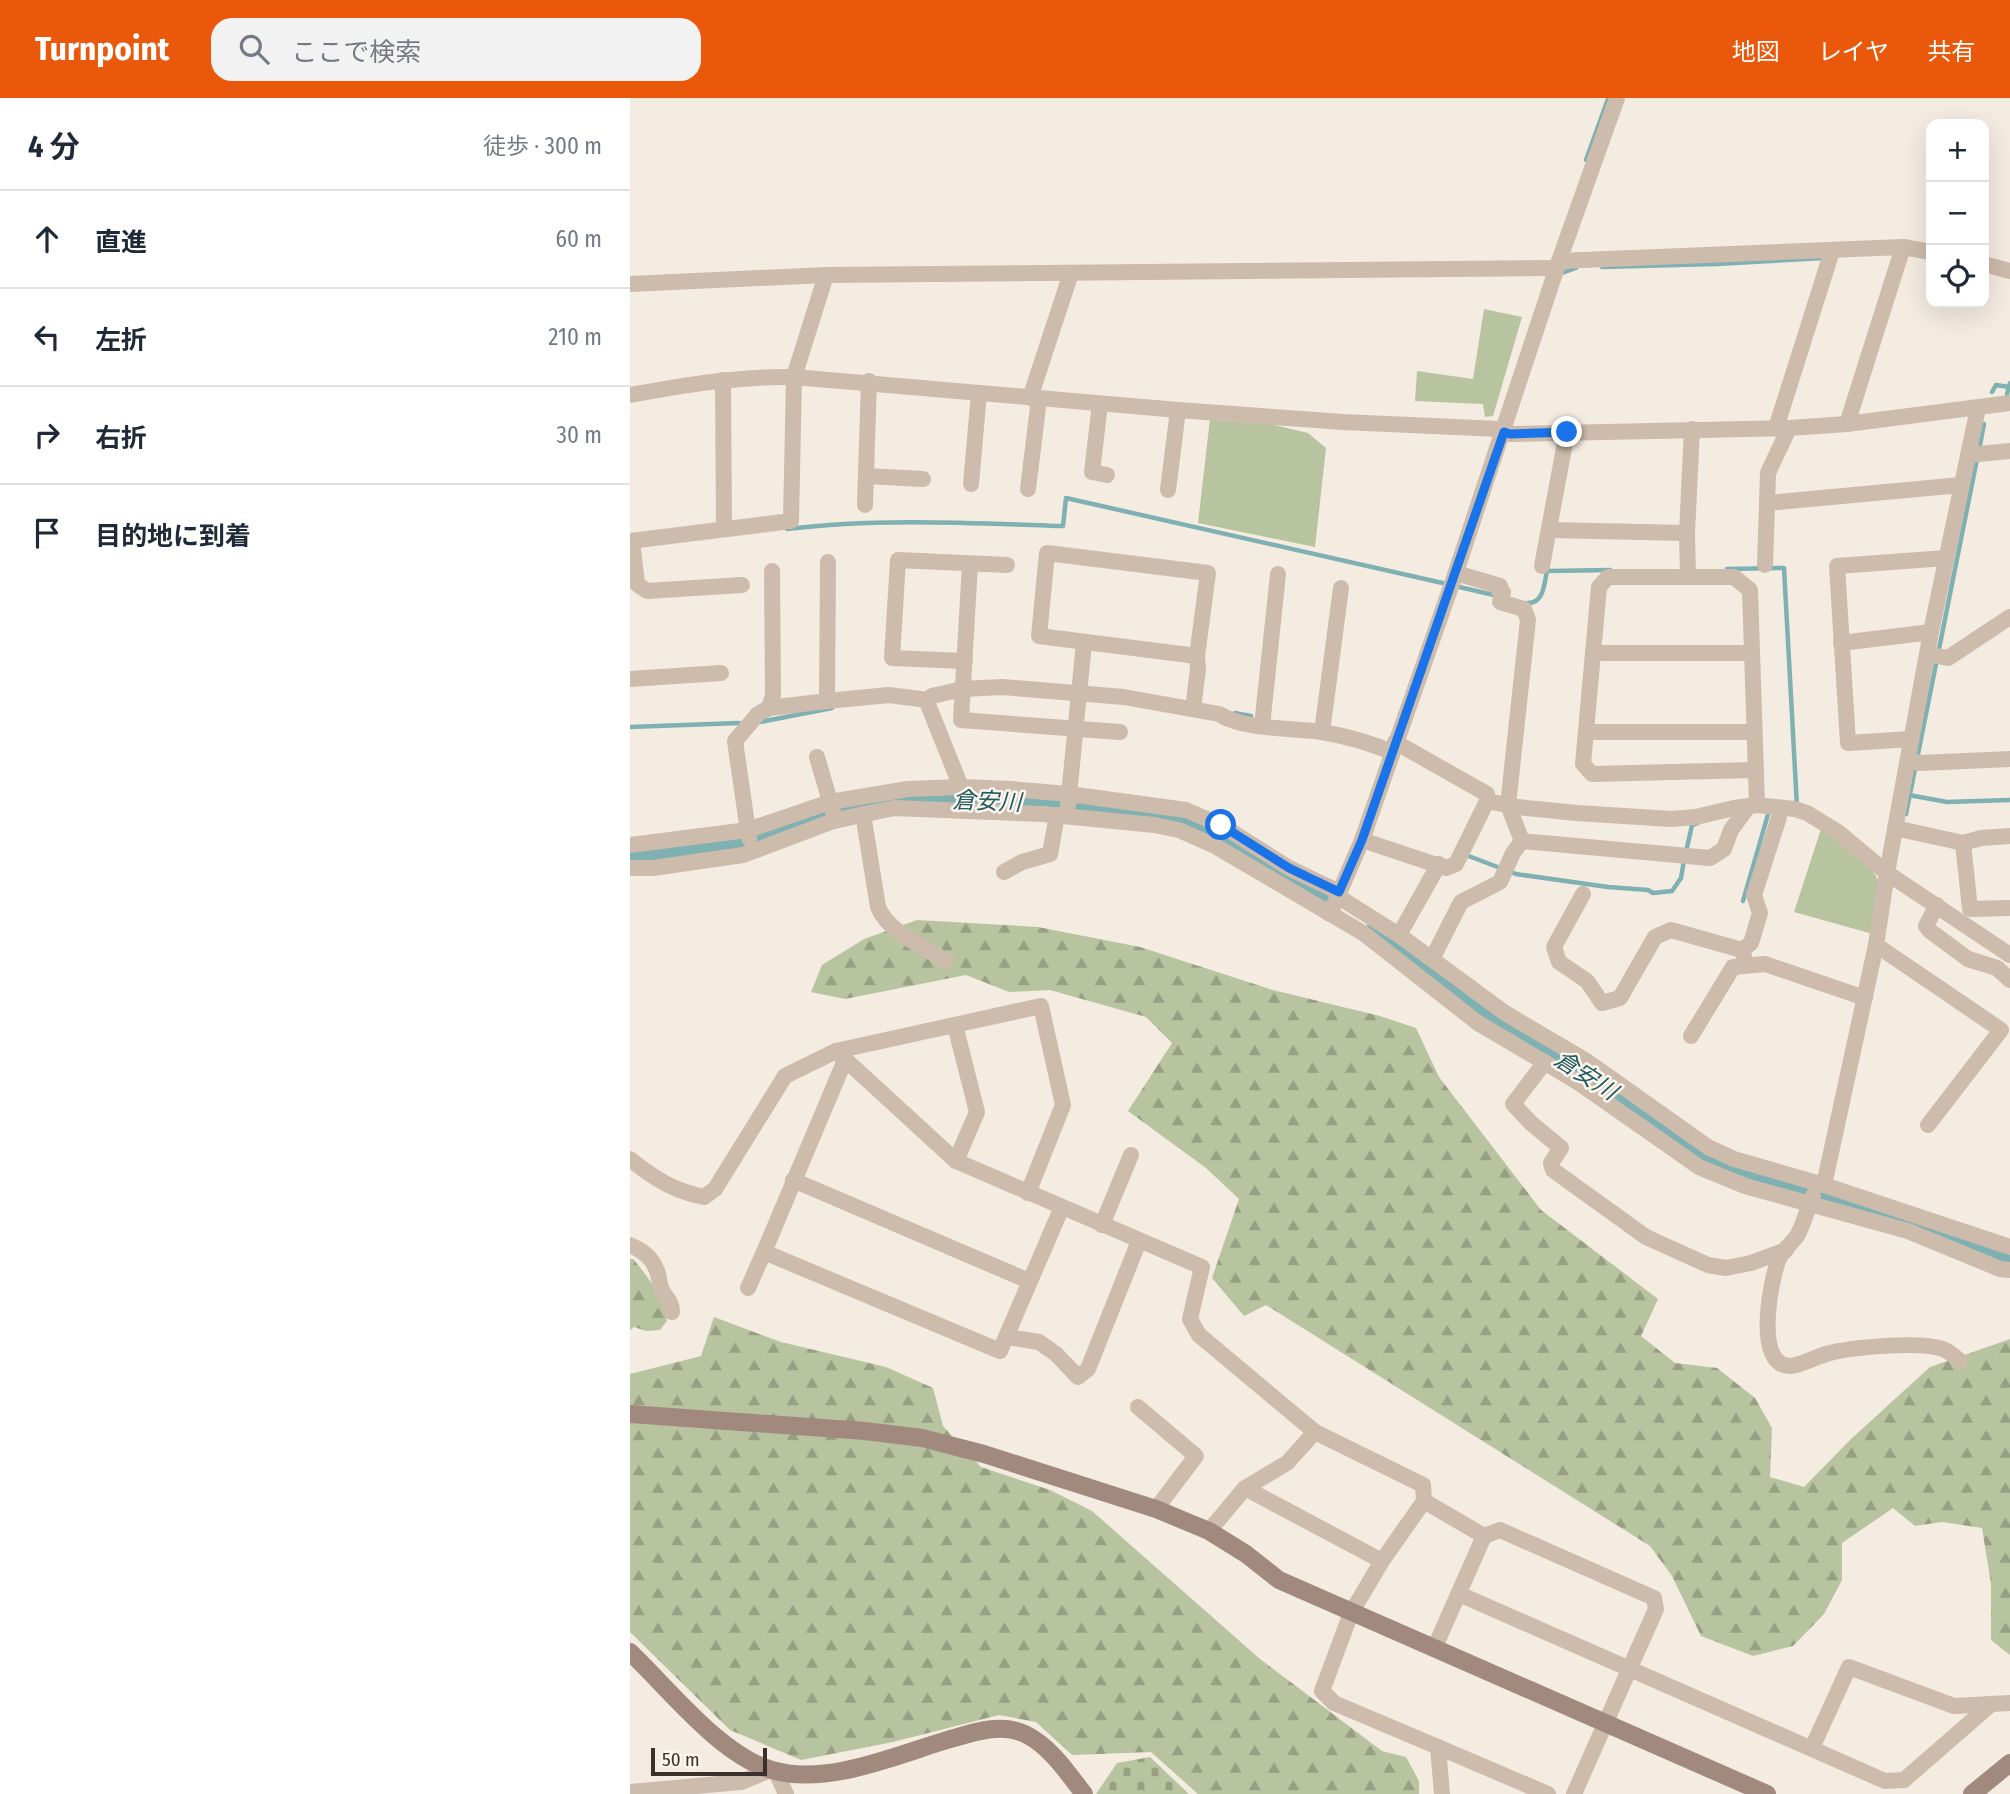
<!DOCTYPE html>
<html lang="ja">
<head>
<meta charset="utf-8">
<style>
	:root { --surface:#fff; --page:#f2f2f3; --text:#1f2937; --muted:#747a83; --line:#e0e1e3; --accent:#ea580c }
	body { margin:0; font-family:"Fira Sans Condensed","Noto Sans JP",sans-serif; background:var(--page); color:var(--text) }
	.controls { position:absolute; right:21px; top:21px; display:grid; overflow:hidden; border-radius:14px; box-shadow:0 7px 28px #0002 }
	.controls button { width:63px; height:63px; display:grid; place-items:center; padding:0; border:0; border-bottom:2px solid var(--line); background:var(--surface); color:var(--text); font:35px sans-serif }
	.scale { position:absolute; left:21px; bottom:18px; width:116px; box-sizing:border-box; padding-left:7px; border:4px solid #3b302b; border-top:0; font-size:19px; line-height:24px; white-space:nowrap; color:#3b302b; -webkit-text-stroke:5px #fbf5ee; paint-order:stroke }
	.stop { position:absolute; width:21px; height:21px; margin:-16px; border:5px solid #1a73e8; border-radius:50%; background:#fff }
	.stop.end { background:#1a73e8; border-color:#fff; box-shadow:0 2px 7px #0008 }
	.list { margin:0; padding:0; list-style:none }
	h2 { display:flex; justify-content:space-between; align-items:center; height:91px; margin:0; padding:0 28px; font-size:30px }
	h2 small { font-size:23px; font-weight:400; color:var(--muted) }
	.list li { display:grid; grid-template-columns:46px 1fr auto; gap:21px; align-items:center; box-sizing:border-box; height:98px; padding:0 28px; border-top:2px solid var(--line) }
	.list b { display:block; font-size:26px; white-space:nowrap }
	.list em { font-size:23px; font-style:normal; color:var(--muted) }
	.icon { flex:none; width:38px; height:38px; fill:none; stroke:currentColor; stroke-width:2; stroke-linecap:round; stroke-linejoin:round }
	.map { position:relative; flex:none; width:1380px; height:1696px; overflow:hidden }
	header { display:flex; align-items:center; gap:42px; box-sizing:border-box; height:98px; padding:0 35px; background:var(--accent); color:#fff }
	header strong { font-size:33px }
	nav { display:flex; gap:38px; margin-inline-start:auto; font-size:24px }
	.search { width:490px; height:63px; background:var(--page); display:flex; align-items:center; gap:18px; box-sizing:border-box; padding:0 24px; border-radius:21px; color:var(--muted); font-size:26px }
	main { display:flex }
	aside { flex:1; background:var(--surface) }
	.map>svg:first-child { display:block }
	.green { fill:#b8c4a0 }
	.forest { fill:url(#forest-firs) }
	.cemetery { fill:url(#cemetery-stones) }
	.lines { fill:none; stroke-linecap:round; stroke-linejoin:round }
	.stream { stroke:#7fb0b2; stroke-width:4.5 }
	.river { stroke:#7fb0b2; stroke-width:28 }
	.street { stroke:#cdbbac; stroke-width:16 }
	.secondary { stroke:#a18a7d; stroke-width:18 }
	.route { stroke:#1a73e8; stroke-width:9 }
	.labels { text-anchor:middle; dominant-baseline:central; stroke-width:5; stroke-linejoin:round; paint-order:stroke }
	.water-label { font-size:23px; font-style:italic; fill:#1f5a5e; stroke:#fbf5ee }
</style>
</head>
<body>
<header>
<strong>Turnpoint</strong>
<div class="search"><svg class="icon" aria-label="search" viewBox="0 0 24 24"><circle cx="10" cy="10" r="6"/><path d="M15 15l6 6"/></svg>ここで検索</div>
<nav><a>地図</a><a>レイヤ</a><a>共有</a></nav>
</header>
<main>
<aside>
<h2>4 分<small>徒歩 · 300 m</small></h2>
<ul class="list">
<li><svg class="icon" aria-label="ahead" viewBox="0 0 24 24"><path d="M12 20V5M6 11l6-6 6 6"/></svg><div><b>直進</b></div><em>60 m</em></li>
<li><svg class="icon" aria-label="left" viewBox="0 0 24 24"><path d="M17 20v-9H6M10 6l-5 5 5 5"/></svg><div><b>左折</b></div><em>210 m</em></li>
<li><svg class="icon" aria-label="right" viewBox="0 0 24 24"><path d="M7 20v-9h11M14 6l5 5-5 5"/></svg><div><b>右折</b></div><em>30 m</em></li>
<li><svg class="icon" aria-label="arrive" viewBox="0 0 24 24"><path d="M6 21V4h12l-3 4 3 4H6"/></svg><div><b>目的地に到着</b></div></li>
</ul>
</aside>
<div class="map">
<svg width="1380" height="1696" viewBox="0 0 1380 1696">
	<defs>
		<pattern id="forest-firs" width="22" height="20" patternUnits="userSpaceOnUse" patternTransform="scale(1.75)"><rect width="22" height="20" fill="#b8c4a0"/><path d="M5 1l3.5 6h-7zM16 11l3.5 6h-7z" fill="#97a083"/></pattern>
		<pattern id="cemetery-stones" width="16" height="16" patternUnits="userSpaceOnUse" patternTransform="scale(1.75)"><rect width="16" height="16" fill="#b8c4a0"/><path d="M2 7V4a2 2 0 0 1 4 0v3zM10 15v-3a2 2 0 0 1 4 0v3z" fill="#97a083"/></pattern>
	</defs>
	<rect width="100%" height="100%" fill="#f4ebe1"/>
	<g class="green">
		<path d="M854,211L892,219L863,318L855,319L853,306L785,303L787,273L843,281Z"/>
		<path d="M580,321L640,326L678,335L696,350L685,449L568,425Z"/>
		<path d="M1191,731C1210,744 1249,768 1251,792C1251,806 1246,822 1243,836L1164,814Z"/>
	</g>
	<g class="forest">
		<path d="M287,822L408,829L510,849L643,892L750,918L786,930L809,979L911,1112L1028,1201L1011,1238L1045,1265L1087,1270L1125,1300L1142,1330L1140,1379L1174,1389L1220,1342L1300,1269L1380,1241V1557L1361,1542V1486L1352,1430L1312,1424L1285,1428L1263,1410L1212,1445V1482L1194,1516L1163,1548L1123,1558L1071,1538L1042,1478L1020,1448L636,1207L614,1218L582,1180L609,1101L576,1070L498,1013L542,945L516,919L420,892L379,894L336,877L215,901L181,894L192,867L234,841Z"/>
		<path d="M0,1161H3C19,1179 32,1199 37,1223L30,1232L16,1233L4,1229L0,1232Z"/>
		<path d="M84,1219L151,1244L256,1269L303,1290L313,1328L351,1369L420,1392L462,1413L630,1561L752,1653L776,1659L789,1683V1696H568L521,1654L442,1657L406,1624L369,1617L263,1644L171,1662L100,1632L0,1534V1276L71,1258Z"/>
	</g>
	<path class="cemetery" d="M520,1659L559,1696H466L487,1665Z"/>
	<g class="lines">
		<g class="stream">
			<path d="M956,62L978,1"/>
			<path d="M972,169L1086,166L1194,160"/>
			<path d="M929,176L946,170"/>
			<path d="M1362,294L1366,287L1379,289"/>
			<path d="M1377,296L1380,285"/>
			<path d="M1349,352L1354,326"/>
			<path d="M157,431C249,420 340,425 433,428L436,400L817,486"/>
			<path d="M1097,471L1154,470L1167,709"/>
			<path d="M825,488L868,498"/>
			<path d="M897,505C914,506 914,486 917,473L980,472"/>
			<path d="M605,615L621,618"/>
			<path d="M130,624L202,610"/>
			<path d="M0,629L109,625"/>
			<path d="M1279,697L1317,704L1380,702"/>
			<path d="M1276,716L1347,361"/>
			<path d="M1056,754L1062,727L1068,725"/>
			<path d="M836,757L886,776L978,789L1018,792L1023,795L1042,793L1051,780L1054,762"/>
			<path d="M1113,803L1139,713"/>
		</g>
		<g class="river">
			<path d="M0,759L126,742L202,717L260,704L329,700L451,708L546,720L567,727L596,741L643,772L699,803"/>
			<path d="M749,834L863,920L952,972L1067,1054L1107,1075L1175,1092"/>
			<path d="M1198,1100L1380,1159"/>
		</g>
		<g class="street">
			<path d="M929,163L1273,149L1301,154"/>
			<path d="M1354,166L1380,173"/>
			<path d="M0,186L196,177L927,170"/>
			<path d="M93,282L94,430"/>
			<path d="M0,297C55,287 108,278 164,279L548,312L713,324L870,331L880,336L1159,330L1217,326L1380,305"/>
			<path d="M400,300L441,175"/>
			<path d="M470,306L462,374L477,377"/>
			<path d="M1217,326L1273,149"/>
			<path d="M1146,330L1202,153"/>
			<path d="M1338,357L1380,353"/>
			<path d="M236,378L293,381"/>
			<path d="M341,386L349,295"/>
			<path d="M398,391L409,301"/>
			<path d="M538,392L548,312"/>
			<path d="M1137,405L1331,387"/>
			<path d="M235,407L239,283"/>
			<path d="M919,432L1057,435"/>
			<path d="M0,443L161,423L164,279L196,177"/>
			<path d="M2,443L7,486L17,493L112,487"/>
			<path d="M340,466L331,622L490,634"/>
			<path d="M1135,467L1138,375L1159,330"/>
			<path d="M912,468L937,334"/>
			<path d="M826,475L870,488L869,493L873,494L870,504L894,511L898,522L878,707L892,743L1080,760L1094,751L1101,732L1118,709"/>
			<path d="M1058,479L1057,435L1062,331"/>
			<path d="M1211,545L1301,534"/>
			<path d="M963,555H1121"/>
			<path d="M1297,556L1318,560L1380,519"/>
			<path d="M335,563L262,560L268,462L377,467"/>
			<path d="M0,581L91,575"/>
			<path d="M298,602L302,598L333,591L372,589L494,599L589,616C613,632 664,630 692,634C716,638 740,645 762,654"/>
			<path d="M298,602L297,604L331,689"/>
			<path d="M197,603L259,597L298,602"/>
			<path d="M139,610L197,603L198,464"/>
			<path d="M563,611L568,571L567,558L578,475L417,455L409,538L567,558"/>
			<path d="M632,628L648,476"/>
			<path d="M692,634L711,490"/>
			<path d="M956,634H1123"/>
			<path d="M1281,641L1218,645L1207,468L1316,460"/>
			<path d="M765,644L857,696V703L887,709L947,715L1041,721L1066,719L1104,710L1127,707L1165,711L1177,715L1208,734L1257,775L1380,857"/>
			<path d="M187,659L203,714"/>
			<path d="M1278,663L1290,665L1380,661"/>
			<path d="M1124,672L962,676L953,666L969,489L978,479H1104L1120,492L1127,707"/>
			<path d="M438,707L454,545"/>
			<path d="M233,716L248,809C258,834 294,849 316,863"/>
			<path d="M1265,730L1333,745L1351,740L1380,738"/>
			<path d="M119,740L105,643L128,616L139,610L143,597L142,473"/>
			<path d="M732,742L816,770L826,766L857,703"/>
			<path d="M1333,745L1340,811L1380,810"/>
			<path d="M0,747L118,732L200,704L278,691L331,689L381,691L439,696L556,712L591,727L659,770L709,794"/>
			<path d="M0,770H23L113,757L206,722L264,710L413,716L524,727L549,732L585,748L733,835L848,925L946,983L1069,1069L1115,1088L1278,1133L1370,1171L1380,1172"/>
			<path d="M374,774L392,764L420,756L427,717"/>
			<path d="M953,796L924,849L929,864L957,883L972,905L990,900L1025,839L1041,832L1112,852"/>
			<path d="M707,798L769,837L875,915L958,964L1078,1049L1104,1061L1194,1087L1380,1149"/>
			<path d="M1307,807L1296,828L1300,833L1338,861L1367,870L1380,882"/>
			<path d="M700,816L732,742L824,480L929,163L987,0"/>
			<path d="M769,837L809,766"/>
			<path d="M1246,847L1371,932L1298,1027"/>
			<path d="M802,861L831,804L870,784L883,755L892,743"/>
			<path d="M1115,862L1112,852L1121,845L1130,815L1124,797L1149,719"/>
			<path d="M325,927L347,1014L326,1063"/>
			<path d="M1061,938L1103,869L1135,866L1235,900"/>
			<path d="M206,953L326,1063L572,1169L560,1221L569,1237L685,1334L793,1387L794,1403L752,1463L721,1515L692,1593L704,1605L808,1649L812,1696"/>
			<path d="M215,962L134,1154L370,1253L432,1109"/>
			<path d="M915,964L883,1006L901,1025L931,1050L921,1065L923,1072L1016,1139L1078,1167L1096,1170L1121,1165L1156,1152"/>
			<path d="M0,1061C23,1080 44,1093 74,1099L85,1091L155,978L206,953L411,908L433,1007L398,1095"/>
			<path d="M163,1082L399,1183"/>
			<path d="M1194,1087L1246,847L1257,775L1301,534L1348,310"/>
			<path d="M1183,1098C1177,1111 1174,1126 1167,1138C1161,1146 1151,1154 1148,1163C1141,1183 1123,1269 1161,1268C1172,1267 1186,1259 1196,1256C1221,1249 1290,1243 1313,1251C1319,1253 1325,1259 1330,1263"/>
			<path d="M472,1127L501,1057"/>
			<path d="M0,1147C13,1153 22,1159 27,1173C29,1178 29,1184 31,1190C35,1200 42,1202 42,1214"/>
			<path d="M118,1190L134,1154"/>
			<path d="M377,1239L409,1244L426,1256L448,1279L458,1271L509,1143"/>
			<path d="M508,1309L566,1358L526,1411"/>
			<path d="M615,1390L752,1463"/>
			<path d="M794,1403L854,1438L870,1432L1024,1500L1026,1511L944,1696"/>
			<path d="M579,1433L615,1390L657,1365L685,1334"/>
			<path d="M829,1496L1255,1683L1274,1682L1359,1608"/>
			<path d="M804,1551L854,1438"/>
			<path d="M808,1649L918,1696"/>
			<path d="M1182,1650L1219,1569L1324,1608L1380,1605"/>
			<path d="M146,1674L156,1696"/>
			<path d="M0,1694L111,1684L140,1672"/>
		</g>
		<g class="secondary">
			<path d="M0,1316L235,1333L292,1340L354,1356L526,1411L579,1433L616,1456L649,1482L1137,1696"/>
			<path d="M0,1554C39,1591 91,1658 142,1672C196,1688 264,1658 317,1642C342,1635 370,1624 395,1636C420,1648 437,1674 454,1696"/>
			<path d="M1342,1696L1380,1665"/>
		</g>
	</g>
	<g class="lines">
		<path class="route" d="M591,727L659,770L709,794L732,742L874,334L880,336L937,334"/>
	</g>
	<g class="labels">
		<g class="water-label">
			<text transform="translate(357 703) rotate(2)">倉安川</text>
			<text transform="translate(956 977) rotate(33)">倉安川</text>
		</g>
	</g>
</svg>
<div class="controls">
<button>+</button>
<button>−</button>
<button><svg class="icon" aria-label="locate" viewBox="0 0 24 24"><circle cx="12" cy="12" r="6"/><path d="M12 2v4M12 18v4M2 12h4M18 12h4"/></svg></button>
</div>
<div class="scale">50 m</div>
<div class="stop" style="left:591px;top:727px"></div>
<div class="stop end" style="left:937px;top:334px"></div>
</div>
</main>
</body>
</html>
